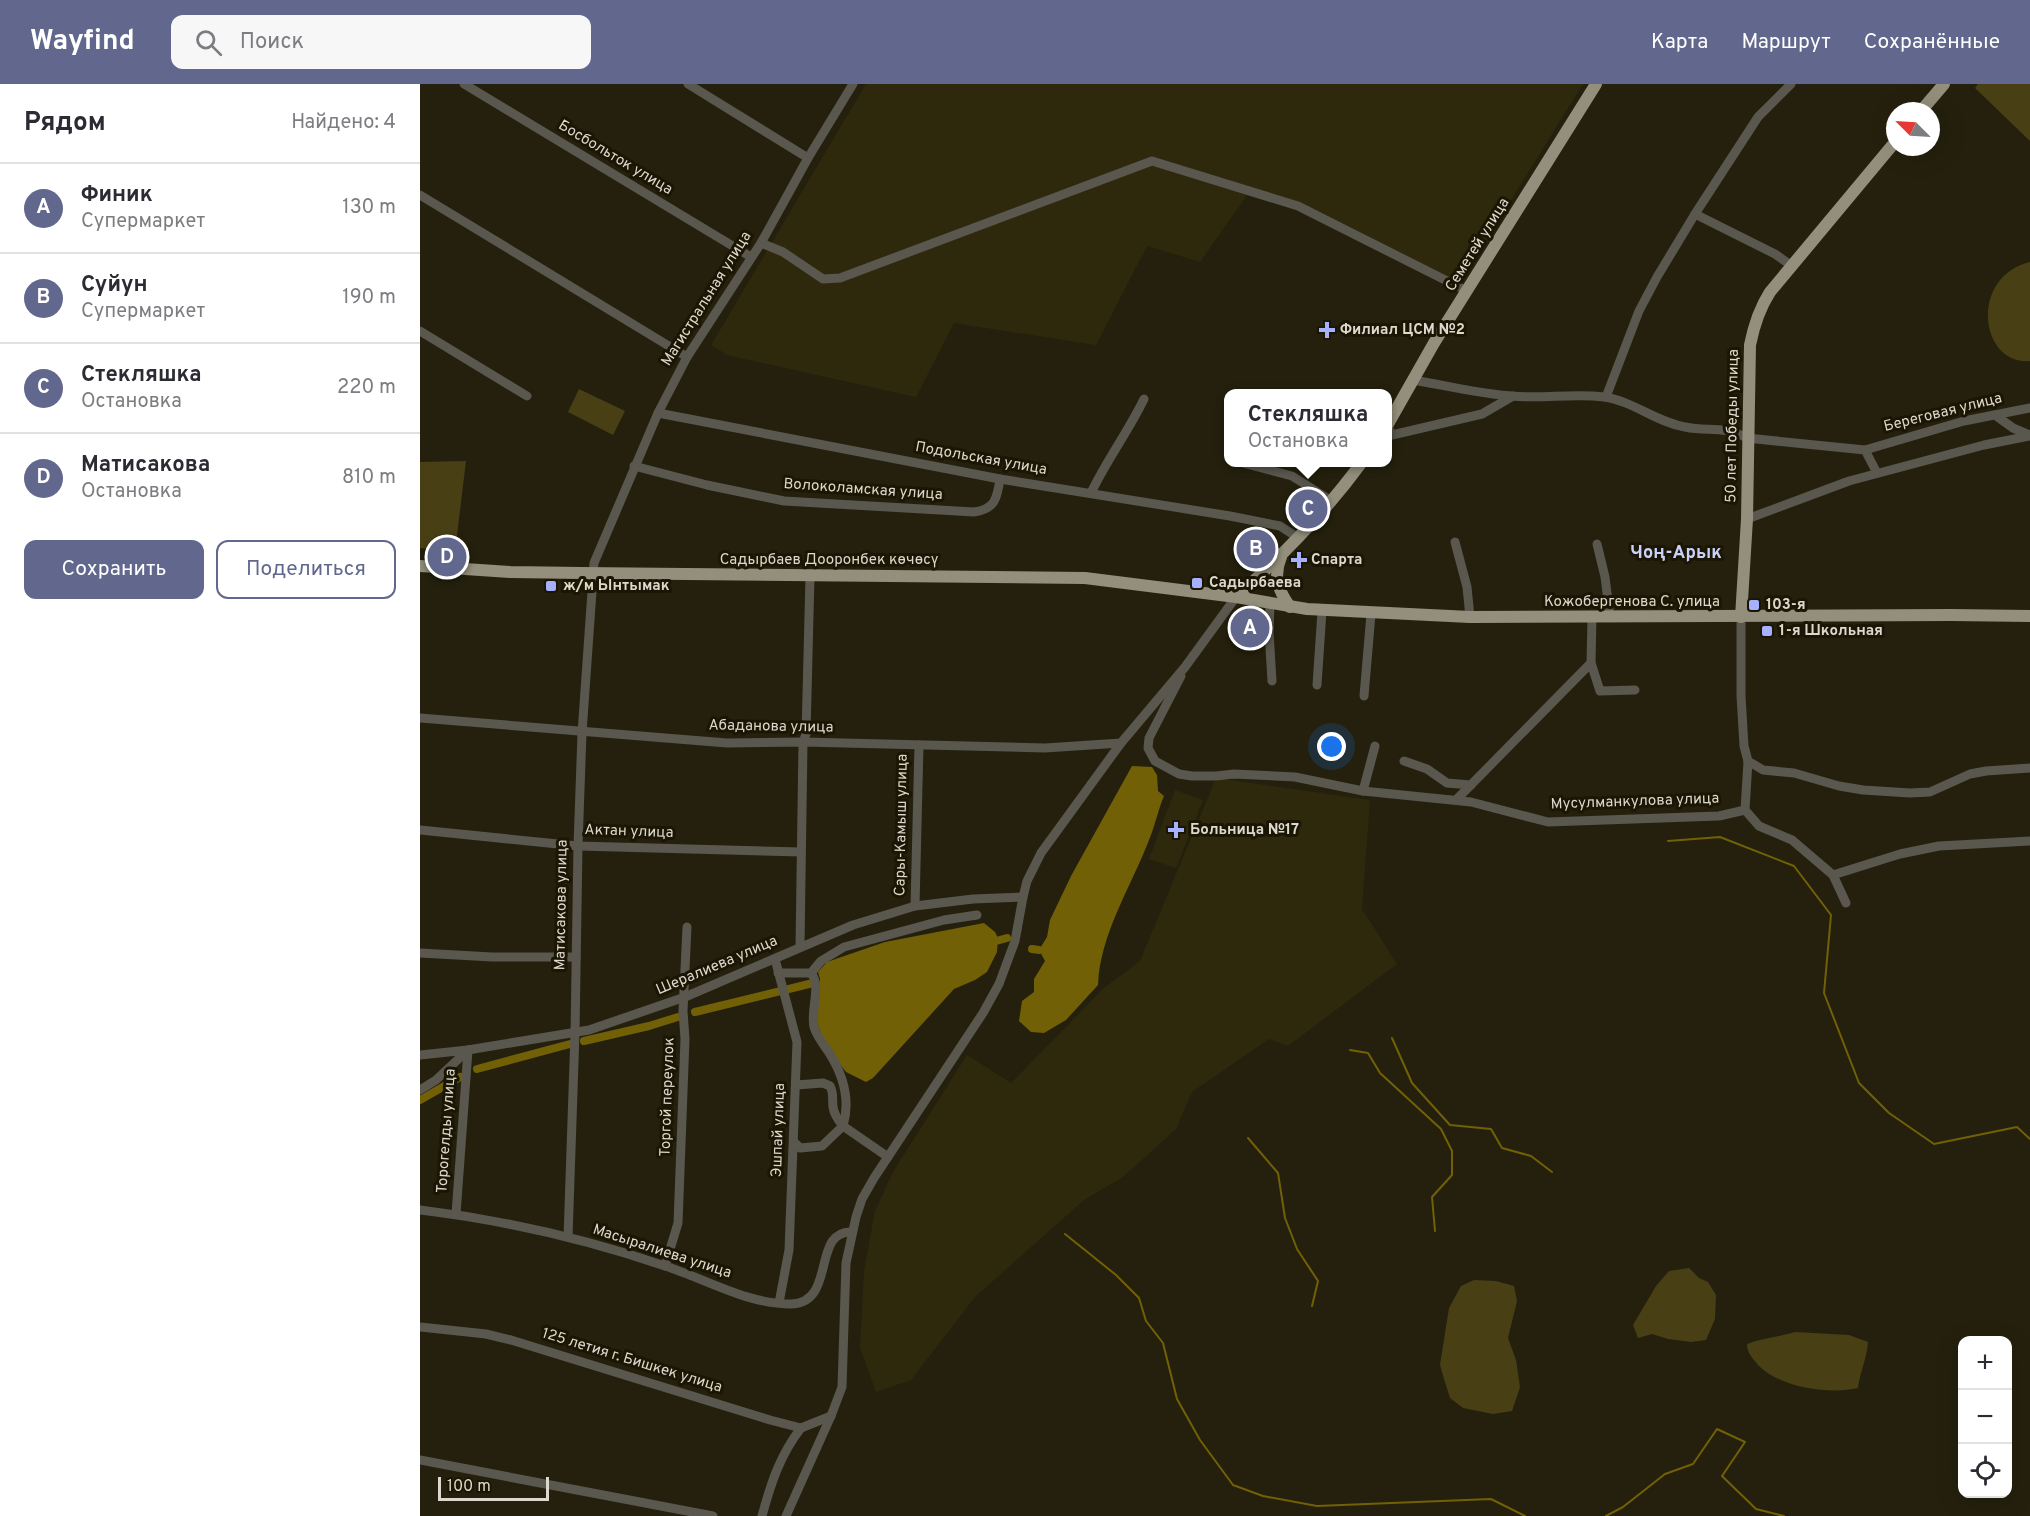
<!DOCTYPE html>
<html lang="ru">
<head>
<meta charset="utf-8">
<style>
	:root { --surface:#fff; --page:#f7f7f7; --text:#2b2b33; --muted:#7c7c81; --line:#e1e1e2; --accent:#62678d }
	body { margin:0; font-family:Overpass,sans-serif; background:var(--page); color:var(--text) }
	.controls { position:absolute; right:18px; bottom:18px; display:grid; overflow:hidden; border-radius:12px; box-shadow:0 6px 24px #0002 }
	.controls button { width:54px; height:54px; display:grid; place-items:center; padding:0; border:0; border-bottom:2px solid var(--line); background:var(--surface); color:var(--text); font:30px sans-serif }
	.compass { position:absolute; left:1466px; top:18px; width:54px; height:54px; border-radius:50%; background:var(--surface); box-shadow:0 6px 24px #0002; rotate:294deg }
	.scale { position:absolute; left:18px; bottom:15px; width:111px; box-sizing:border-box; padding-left:6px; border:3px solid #dbd8cd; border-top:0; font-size:16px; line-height:21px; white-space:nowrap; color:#dbd8cd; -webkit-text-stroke:4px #1b1604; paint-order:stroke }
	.you { position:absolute; left:912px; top:663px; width:21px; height:21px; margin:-15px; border:4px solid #fff; border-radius:50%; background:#1a73e8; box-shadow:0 0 0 9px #1a73e833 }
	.badge { display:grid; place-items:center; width:39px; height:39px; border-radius:50%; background:var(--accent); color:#fff; font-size:20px; font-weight:700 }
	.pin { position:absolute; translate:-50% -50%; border:3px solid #fff; box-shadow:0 2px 6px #0006 }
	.popup { position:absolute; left:804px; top:305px; width:168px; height:78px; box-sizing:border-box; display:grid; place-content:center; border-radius:12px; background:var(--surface); filter:drop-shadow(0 2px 4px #0005); font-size:20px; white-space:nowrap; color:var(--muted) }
	.popup b { font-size:22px; color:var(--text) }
	.popup::after { content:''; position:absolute; left:50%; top:100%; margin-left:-12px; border:12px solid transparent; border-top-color:var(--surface) }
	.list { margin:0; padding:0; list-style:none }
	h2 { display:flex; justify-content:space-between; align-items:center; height:78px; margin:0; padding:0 24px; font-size:26px }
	h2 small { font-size:20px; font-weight:400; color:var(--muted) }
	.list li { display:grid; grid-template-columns:39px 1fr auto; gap:18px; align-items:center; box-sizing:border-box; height:90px; padding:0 24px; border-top:2px solid var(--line) }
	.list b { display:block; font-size:22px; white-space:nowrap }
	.list p { margin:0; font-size:20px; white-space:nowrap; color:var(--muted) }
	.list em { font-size:20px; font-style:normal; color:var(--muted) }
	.actions { display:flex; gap:12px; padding:18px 24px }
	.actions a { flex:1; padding:14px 0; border:2px solid var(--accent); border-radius:12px; text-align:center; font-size:21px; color:var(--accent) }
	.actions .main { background:var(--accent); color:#fff }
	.icon { flex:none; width:33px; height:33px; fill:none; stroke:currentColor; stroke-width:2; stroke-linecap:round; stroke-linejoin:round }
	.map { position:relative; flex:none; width:1610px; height:1432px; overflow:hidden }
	header { display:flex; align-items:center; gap:36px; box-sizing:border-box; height:84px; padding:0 30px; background:var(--accent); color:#fff }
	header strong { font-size:28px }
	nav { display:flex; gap:33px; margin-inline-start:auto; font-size:21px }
	.search { width:420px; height:54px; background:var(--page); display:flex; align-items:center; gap:15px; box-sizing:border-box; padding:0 21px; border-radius:12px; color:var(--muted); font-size:22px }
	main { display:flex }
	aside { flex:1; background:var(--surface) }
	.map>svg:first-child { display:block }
	.built { fill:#2e280d }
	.green { fill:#483f15 }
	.water { fill:#716006 }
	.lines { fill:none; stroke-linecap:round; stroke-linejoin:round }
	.stream { stroke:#716006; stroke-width:2 }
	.canal { stroke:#716006; stroke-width:8 }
	.minor { stroke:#59574e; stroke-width:9 }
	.major { stroke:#938f7c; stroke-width:12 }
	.poi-dot { fill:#a5b1fc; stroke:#1b1604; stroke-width:2 }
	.labels { text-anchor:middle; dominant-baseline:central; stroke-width:6; stroke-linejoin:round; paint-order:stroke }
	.street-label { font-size:15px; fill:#dbd8cd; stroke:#1b1604 }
	.poi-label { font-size:15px; font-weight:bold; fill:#dbd8cd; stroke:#1b1604; text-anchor:start }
	.quarter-label { font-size:18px; font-weight:bold; fill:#cad2fc; stroke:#1b1604 }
</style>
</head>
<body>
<header>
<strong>Wayfind</strong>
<div class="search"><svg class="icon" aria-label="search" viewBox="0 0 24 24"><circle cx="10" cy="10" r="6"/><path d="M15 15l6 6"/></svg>Поиск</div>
<nav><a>Карта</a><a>Маршрут</a><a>Сохранённые</a></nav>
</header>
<main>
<aside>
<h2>Рядом<small>Найдено: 4</small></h2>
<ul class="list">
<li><span class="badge">A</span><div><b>Финик</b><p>Супермаркет</p></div><em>130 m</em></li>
<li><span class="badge">B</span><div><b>Суйун</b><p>Супермаркет</p></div><em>190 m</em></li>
<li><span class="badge">C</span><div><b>Стекляшка</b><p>Остановка</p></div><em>220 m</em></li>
<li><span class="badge">D</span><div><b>Матисакова</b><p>Остановка</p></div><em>810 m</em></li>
</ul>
<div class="actions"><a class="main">Сохранить</a><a>Поделиться</a></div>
</aside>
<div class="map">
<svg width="1610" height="1432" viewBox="0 0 1610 1432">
	<rect width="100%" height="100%" fill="#24200d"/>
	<g class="built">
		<path d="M446,0H1163L1037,203L832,104L780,178L727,162L676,261L534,239L496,313L307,271L291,261Z"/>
		<path d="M796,694L950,716L942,825L977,880L868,962L849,955L772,1008L756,1045L703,1093L664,1116L555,1213L491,1296L456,1308L440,1264L444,1187L455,1127L473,1088L547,971L591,999L684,904L720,877Z"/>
		<path d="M755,706L783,716L756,784L729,775Z"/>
	</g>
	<g class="green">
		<path d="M1558,0H1610V57L1555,4Z"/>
		<path d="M1610,178V277C1560,282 1548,193 1610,178Z"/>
		<path d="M159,305L205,327L193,351L148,328Z"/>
		<path d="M46,377L35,468L0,464V378Z"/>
		<path d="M1269,1184L1279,1194L1288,1198L1296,1211L1295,1235L1286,1256L1271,1258L1248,1255L1232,1250L1218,1254L1213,1241L1236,1202L1249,1187Z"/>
		<path d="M1054,1196L1076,1197L1094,1202L1097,1217L1088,1254L1096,1276L1100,1303L1092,1327L1073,1330L1043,1324L1030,1314L1024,1295L1020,1281L1029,1224L1041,1202Z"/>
		<path d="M1375,1248L1429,1251L1448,1258C1447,1274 1440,1288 1438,1304C1408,1311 1353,1303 1334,1276C1330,1271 1327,1267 1327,1260C1342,1254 1359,1253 1375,1248Z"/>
	</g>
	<g class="water">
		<path d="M712,682L732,683L737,691L738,707L744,712C738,726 735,742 729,756C711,803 680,850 678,901L646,936L624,949L611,948L599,937L602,917L614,908V895L625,877L619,866L627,853L630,836L651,792Z"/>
		<path d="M564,839L575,848L578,854L577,868L567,888L555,896L534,905L453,994L446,998L426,988L406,962L395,934L400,895L398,888L407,878L465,858Z"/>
	</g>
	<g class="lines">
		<g class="stream">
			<path d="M1248,757L1300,753L1374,782L1411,831L1404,909L1439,999L1469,1029L1514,1060L1597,1043L1610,1055"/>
			<path d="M972,954L992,999L1030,1041L1071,1045L1082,1064L1111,1072L1132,1088"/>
			<path d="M930,966L948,969L960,989L1021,1045L1032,1067V1091L1012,1113L1015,1147"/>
			<path d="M828,1054L858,1089L865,1134L877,1165L898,1197L892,1222"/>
			<path d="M645,1150L696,1191L719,1214L726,1237L743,1259L757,1315L780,1356L813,1401L843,1412L897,1422L1071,1415L1105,1432"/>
			<path d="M1186,1432L1203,1423L1245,1390L1273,1380L1297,1345L1325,1358L1302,1392L1336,1425L1364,1432"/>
		</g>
		<g class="canal">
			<path d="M569,859L587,854"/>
			<path d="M612,865L619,866"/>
			<path d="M275,928L393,899"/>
			<path d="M164,957L229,942L258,933"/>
			<path d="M57,985L150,960"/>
			<path d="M0,1016L40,993"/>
		</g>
		<g class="minor">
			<path d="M44,0L331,173"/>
			<path d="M268,0L388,74"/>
			<path d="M0,111L267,273"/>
			<path d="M1275,130L1355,170L1372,182"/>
			<path d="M341,159L363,168L403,195L420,194L732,77L878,122L1047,207"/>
			<path d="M0,247L107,312"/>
			<path d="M992,296C1025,301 1059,310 1092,312C1123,315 1153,309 1184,313C1213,317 1236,338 1265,343C1289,348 1303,341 1327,354L1445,366L1457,389"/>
			<path d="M1186,313L1219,227L1237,193L1275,130L1338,33L1371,0"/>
			<path d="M238,329L580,395L810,432L860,442L877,453"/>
			<path d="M1575,331L1593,344L1610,351"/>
			<path d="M968,343L972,351L1062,330L1093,312"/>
			<path d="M1445,366L1544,337L1610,324"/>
			<path d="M819,378L872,392L910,416"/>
			<path d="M214,382L287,401L364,417L554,428C575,425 577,415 580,395"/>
			<path d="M671,409C686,377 708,348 724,315"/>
			<path d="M1327,435L1429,397L1564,361L1610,352"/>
			<path d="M1035,458L1047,503L1050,533"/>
			<path d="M1177,460L1185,493L1190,533"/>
			<path d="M850,519L849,548L852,597"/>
			<path d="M1321,533V612L1324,662L1328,677L1325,726L1339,742L1372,756L1413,791L1426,819"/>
			<path d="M1171,579L1180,607L1215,606"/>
			<path d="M761,592L729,654L728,664L735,677L759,690L772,692H796L814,690L875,693L943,707L1051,718L1128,738L1299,732L1325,726"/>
			<path d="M897,601L902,527"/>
			<path d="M944,612L951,530"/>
			<path d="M0,634L307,659L383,658L625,664L701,659"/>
			<path d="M984,677L1007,685L1027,699L1051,701"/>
			<path d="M1328,677L1343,686L1374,689L1419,702L1443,706L1490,709L1510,708L1550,690L1566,687L1610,684"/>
			<path d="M943,707L955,662"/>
			<path d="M1036,716L1171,579L1172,533"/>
			<path d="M0,746L158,762L381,768"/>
			<path d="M1413,791L1480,770L1519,762L1610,757"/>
			<path d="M495,822L499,661"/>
			<path d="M380,863L383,658L386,650L390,492"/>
			<path d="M0,869L72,873H156"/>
			<path d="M355,875L377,958L369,1166L359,1219"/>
			<path d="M358,889H391L401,877L424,863L524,836L557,831"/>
			<path d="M391,889C402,902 390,926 394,943C396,951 403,960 408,967C423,990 431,1015 423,1042L468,1073"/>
			<path d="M0,971L48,966L169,946L265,913L433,841L495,822L553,815L603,813"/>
			<path d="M0,1006L16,996L48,966"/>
			<path d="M374,1058L380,1064L402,1062L423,1042C418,1036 414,1030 413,1023C412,1015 414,1009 410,1002L403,999L376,1001"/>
			<path d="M0,1126C83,1136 166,1155 245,1182C286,1195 326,1220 371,1220C417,1219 391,1146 432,1148"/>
			<path d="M36,1130L48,966"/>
			<path d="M148,1153L155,949L158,762L162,649L174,479L238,329L267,273L341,159L388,74L433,0"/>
			<path d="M245,1182L258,1139L265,955L263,927L267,843"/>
			<path d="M0,1243L66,1250L91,1256L350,1336L381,1344L411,1332"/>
			<path d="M0,1376L293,1432"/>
			<path d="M342,1432C351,1399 360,1371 381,1344"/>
			<path d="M366,1432L411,1332L422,1303L426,1179L436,1133L442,1115L454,1094L563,929L579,900L595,857L603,813L607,797L621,769L701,659L765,583L816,513"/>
		</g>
		<g class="major">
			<path d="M1501,27L1524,0"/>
			<path d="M968,340L1014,259L1176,0"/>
			<path d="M861,473C853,492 858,506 870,523"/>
			<path d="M0,482L90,488L161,489L665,494L816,513L887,525L1050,533L1531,531L1610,532"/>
			<path d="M816,513C860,474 907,426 942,378"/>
			<path d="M1321,533L1327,435L1330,261C1334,241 1339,225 1350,208L1475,58"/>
		</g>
	</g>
	<g class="poi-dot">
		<path d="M904 237h6v6h6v6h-6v6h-6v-6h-6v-6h6z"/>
		<path d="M876 467h6v6h6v6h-6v6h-6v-6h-6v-6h6z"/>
		<rect x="771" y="493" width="12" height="12" rx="3"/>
		<rect x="125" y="496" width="12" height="12" rx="3"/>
		<rect x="1328" y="515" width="12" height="12" rx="3"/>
		<rect x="1341" y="541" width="12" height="12" rx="3"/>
		<path d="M753 737h6v6h6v6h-6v6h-6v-6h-6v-6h6z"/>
	</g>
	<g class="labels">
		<g class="street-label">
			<text transform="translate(195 74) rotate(31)">Босбольток улица</text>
			<text transform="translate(1058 161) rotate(-58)">Семетей улица</text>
			<text transform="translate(287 215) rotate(-58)">Магистральная улица</text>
			<text transform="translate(1523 329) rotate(-14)">Береговая улица</text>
			<text transform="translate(1313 342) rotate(-89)">50 лет Победы улица</text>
			<text transform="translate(561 375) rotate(10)">Подольская улица</text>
			<text transform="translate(443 406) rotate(4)">Волоколамская улица</text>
			<text x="409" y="476">Садырбаев Дооронбек көчөсү</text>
			<text x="1212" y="518">Кожобергенова С. улица</text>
			<text transform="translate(351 643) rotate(1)">Абаданова улица</text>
			<text transform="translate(1215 718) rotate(-2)">Мусулманкулова улица</text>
			<text transform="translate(482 741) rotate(-89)">Сары-Камыш улица</text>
			<text transform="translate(209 748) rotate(2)">Актан улица</text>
			<text transform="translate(142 821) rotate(-89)">Матисакова улица</text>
			<text transform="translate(297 882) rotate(-23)">Шералиева улица</text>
			<text transform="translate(248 1013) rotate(-88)">Торгой переулок</text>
			<text transform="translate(359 1046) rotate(-88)">Эшпай улица</text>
			<text transform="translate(27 1047) rotate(-86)">Торогелды улица</text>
			<text transform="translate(242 1168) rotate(18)">Масыралиева улица</text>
			<text transform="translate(212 1277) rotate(17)">125 летия г. Бишкек улица</text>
		</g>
		<g class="poi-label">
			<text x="920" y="246">Филиал ЦСМ №2</text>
			<text x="891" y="476">Спарта</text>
			<text x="789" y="499">Садырбаева</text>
			<text x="143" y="502">ж/м Ынтымак</text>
			<text x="1346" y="521">103-я</text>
			<text x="1359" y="547">1-я Школьная</text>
			<text x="770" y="746">Больница №17</text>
		</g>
		<g class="quarter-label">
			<text x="1256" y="469">Чоң-Арык</text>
		</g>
	</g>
</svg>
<div class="controls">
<button>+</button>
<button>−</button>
<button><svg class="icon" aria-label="locate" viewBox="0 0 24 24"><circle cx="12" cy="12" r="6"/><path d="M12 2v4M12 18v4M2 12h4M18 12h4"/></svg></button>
</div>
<svg class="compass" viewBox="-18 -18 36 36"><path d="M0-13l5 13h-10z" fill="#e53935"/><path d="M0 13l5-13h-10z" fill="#7c7c81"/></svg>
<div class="scale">100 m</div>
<div class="you"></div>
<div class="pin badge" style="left:830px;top:544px">A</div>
<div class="pin badge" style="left:836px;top:465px">B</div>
<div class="pin badge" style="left:888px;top:425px">C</div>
<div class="popup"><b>Стекляшка</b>Остановка</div>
<div class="pin badge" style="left:27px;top:473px">D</div>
</div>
</main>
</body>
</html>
